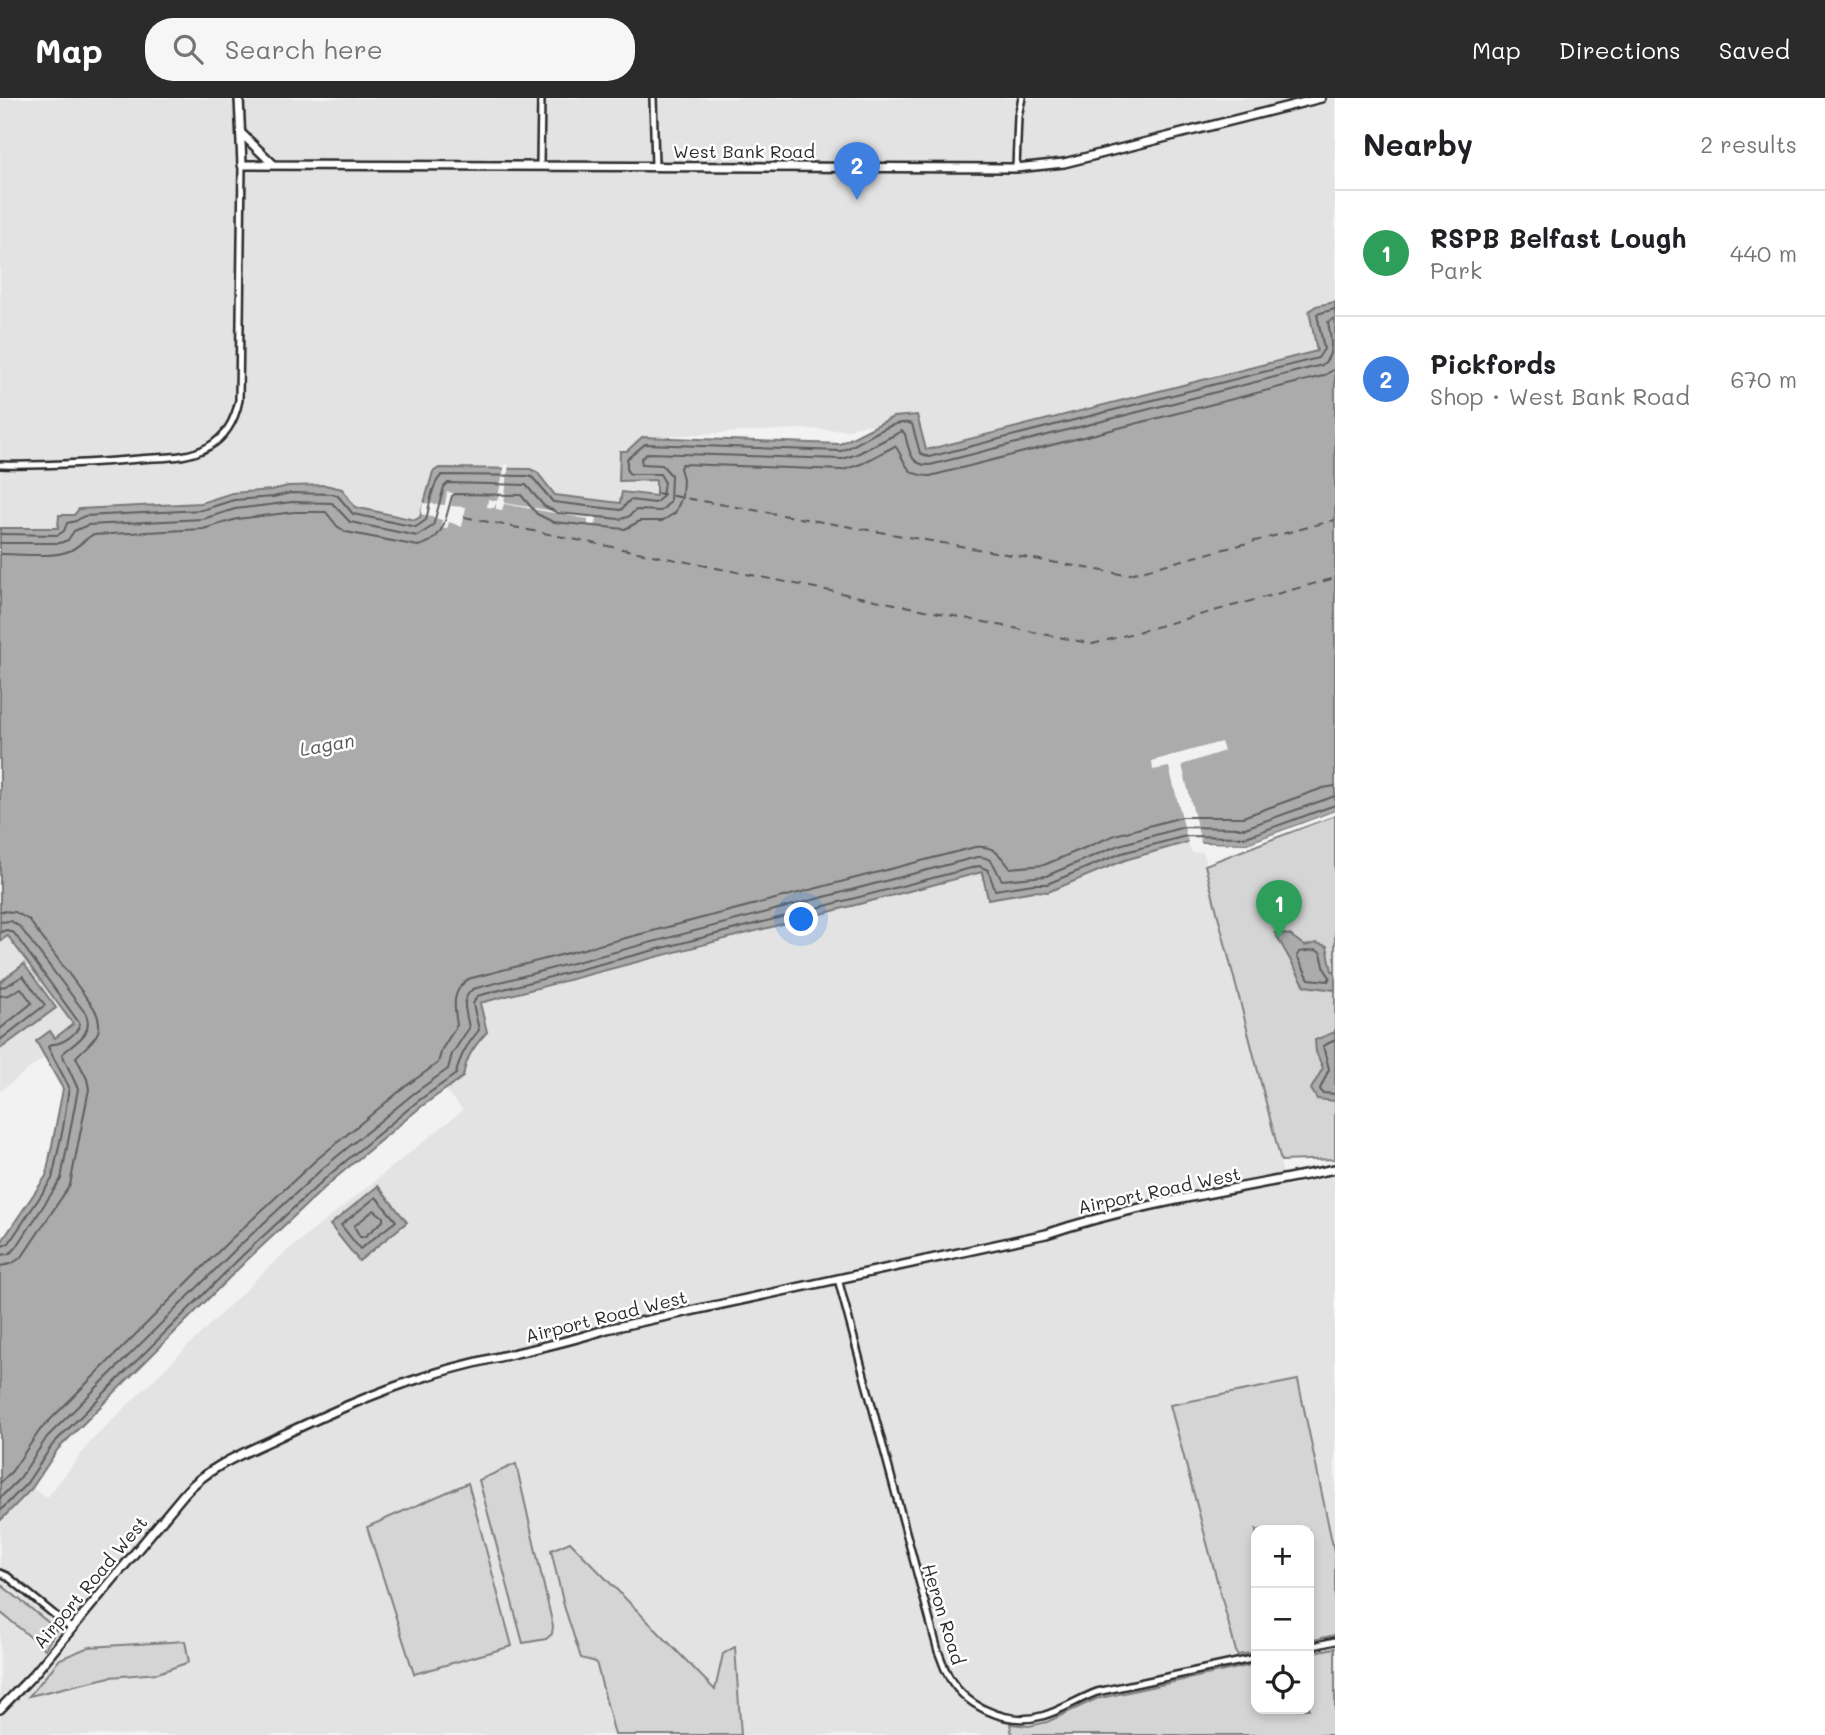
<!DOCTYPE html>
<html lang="en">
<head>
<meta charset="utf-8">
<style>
	:root { --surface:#fff; --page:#f6f6f6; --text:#202124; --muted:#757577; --line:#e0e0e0; --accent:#2b2b2b }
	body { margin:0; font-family:Mali,sans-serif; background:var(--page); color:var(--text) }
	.controls { position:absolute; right:21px; bottom:21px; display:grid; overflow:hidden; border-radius:14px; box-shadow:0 4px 10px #0003 }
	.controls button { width:63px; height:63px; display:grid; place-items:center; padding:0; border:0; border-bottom:2px solid var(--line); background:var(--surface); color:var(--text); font:35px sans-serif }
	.you { position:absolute; left:802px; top:822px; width:24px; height:24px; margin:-18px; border:5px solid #fff; border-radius:50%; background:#1a73e8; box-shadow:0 0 0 10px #1a73e833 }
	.badge { display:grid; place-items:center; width:46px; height:46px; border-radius:50%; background:var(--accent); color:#fff; font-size:23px; font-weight:700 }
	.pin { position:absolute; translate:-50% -58px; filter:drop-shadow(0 2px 4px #0008) }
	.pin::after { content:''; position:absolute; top:37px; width:24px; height:21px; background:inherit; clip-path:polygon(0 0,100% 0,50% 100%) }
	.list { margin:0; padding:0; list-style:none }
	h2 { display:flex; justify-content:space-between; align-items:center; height:91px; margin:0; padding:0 28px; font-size:30px }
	h2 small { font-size:23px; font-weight:400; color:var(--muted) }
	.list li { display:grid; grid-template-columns:46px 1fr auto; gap:21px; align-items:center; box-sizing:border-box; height:126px; padding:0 28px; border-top:2px solid var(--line) }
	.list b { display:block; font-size:26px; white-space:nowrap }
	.list p { margin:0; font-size:23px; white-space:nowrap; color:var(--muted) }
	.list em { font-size:23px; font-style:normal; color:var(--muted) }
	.icon { flex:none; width:38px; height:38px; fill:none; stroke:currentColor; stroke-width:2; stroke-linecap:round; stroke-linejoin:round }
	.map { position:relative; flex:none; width:1335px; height:1637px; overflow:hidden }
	header { display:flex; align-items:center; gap:42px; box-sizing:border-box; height:98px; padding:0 35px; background:var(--accent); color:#fff }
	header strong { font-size:33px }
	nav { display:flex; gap:38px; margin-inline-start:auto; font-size:24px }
	.search { width:490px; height:63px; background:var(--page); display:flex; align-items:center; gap:18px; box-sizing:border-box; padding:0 24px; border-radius:28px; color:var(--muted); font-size:26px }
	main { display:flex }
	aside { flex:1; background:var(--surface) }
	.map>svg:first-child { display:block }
	.built { fill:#e3e3e3 }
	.green { fill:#d5d5d5; stroke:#808080; stroke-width:2 }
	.water { fill:#ababab; stroke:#787878; stroke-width:2 }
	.pier { fill:#f2f2f2 }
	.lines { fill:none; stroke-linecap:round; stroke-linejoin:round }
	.shore { stroke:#5e5e5e; stroke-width:2 }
	.ferry { stroke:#585858; stroke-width:2; stroke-dasharray:9 7; stroke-linecap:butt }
	.minor-casing { stroke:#2b2b2b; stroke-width:10 }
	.tertiary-casing { stroke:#2b2b2b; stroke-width:12 }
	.minor { stroke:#fff; stroke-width:5 }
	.tertiary { stroke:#fff; stroke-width:7 }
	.labels { text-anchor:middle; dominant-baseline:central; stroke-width:5; stroke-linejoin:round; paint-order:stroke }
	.street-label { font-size:18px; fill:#2b2b2b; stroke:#fff }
	.water-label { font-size:19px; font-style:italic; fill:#585858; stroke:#fff }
</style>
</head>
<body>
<header>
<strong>Map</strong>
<div class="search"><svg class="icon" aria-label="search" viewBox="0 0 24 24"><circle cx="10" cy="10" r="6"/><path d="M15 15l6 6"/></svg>Search here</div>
<nav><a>Map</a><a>Directions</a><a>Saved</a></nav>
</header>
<main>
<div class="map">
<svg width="1335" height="1637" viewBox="0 0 1335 1637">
	<rect width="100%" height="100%" fill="#f2f2f2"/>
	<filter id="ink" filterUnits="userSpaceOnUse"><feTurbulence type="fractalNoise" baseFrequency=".0143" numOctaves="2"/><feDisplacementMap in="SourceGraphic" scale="14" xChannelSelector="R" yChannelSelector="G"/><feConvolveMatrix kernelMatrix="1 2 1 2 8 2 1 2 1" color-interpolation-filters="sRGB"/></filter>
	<g filter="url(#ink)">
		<g class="built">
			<path d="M0,0H1335V204L1316,208L1318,253L926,352L917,318L893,319L876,327L855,328L851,332L799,331L642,339L619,383L657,382L656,398L623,394L621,406L561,399L555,397L549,390L487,369L439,370L433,374L420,419L415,423L355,409L342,391L325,387L288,388L272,392L232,395L201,405L121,411L115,409L74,417L59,418V430L0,431Z"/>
			<path d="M1188,744L1192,755L1203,754L1286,1088L1335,1078V1458L1298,1282L1170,1308L1241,1570L1096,1601L1047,1624L1029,1628L1011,1627L1013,1637H0V1426L32,1390L47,1400L91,1343L275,1163L463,1012L445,992L463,979L465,963L472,950L487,934L479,905L982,774L989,801L1034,793L1048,794L1125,762Z"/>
			<path d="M7,838L73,926L55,940L36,942L45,959L0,993V843Z"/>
		</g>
		<g class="green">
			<path d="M1335,717V1061L1281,1063L1205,767Z"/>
			<path d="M1298,1282L1335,1458V1537L1309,1543V1432H1256V1554L1237,1557L1170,1307Z"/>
			<path d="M516,1366L553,1528L552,1536L546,1541L523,1545L479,1382Z"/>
			<path d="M468,1385L512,1548L414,1576L367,1429Z"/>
			<path d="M570,1444L715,1592L723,1556L735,1549L741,1637H615L596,1564L581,1560L564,1508L551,1452Z"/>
			<path d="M0,1486L54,1529L56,1533L45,1551L0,1514Z"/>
			<path d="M185,1543L189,1564L158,1575L110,1579L29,1598L60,1561L89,1549Z"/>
			<path d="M1335,1550V1637H1012L1010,1626L1029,1628L1047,1624L1096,1601L1256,1566V1611H1309V1555Z"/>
		</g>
		<g class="water">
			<path d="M1335,204V713L1247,746L1188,744L1125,762L1048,794L1034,793L988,801L982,774L480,905L487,934C474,948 466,959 463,979L422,1008L333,1082L247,1162L58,1351L32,1390L0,1423V1146L46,1078L63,991L36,943L50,933L55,940L73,926L8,838L0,843V430H58L59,417H74L79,411L201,405L232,395L272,392L288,388L325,387L342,391L355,409L415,422L420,419L433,374L439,370L530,371L537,374L555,397L620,405L622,394L656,398V382L619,383L620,353H627L642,339L840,346L893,319L917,317L926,352L1317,253L1309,213L1316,208Z"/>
			<path d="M1275,835L1290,837L1305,848L1316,845L1327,848L1332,873H1335V892L1305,888Z"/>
			<path d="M24,866L56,910L0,951V884Z"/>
			<path d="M1335,934V1003L1317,1001L1311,991L1323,970L1316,954L1315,942Z"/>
			<path d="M378,1088L407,1124L359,1163L330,1127Z"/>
		</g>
		<g class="pier">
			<path d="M505,366H509L504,405L597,420L595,428L588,427V421L504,406L502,412L496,411V405L494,410L487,409L488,401L497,403Z"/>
			<path d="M447,394L453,395L451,408L466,409L462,429L449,424L447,431L441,430L442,422L421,416L423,405L445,407Z"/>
			<path d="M1221,644L1224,653L1182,667L1201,745L1247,746L1335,713V717L1248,749L1189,748L1169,669L1153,672L1152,663Z"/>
		</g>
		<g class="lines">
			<g class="shore">
				<path d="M0,436L58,437L64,433L67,425L76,423L84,418L202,412L234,402L273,399L290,395L333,396L338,398L353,416L416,429L426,422C430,408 431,386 442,377L529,378L533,380L553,404L621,412L630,402L655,405L662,399L664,383L660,376H630L627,373V361L645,346L841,353C860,347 894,318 912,326L920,355L929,359L1318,260L1324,251L1317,216L1335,211"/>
				<path d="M0,445H60L68,442L74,433L88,427L203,421L235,411L292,404L332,405L350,424L417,438L433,428L444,389L448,385L526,387L544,408L558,415L619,421L628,419L636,412L661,413L670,404L671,377L662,367L642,366L641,361L648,355L842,361L857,356L902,333L905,336C909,352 910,368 930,367L1322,267C1335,257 1331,240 1328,224L1335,220"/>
				<path d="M0,456C18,456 54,460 69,453C77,450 84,442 92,437L203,431L237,421L294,414H326L337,428L346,434L418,448C445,442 445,421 452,398L455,396L521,397L537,416L553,424L625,431L640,423H662L675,415L682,399L683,381L680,370L682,366L843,372L861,366L895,348C907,363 903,378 930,378L1323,278L1335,271"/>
				<path d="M0,813L15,814L29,822L94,910C108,936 91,943 76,959L87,981L89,991L70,1087L22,1159L11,1166L0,1168"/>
				<path d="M0,824L11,823L20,829L86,916C94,937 75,944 62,956L78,991L61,1081L16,1150L9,1156L0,1157"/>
				<path d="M0,834L7,832L14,835L80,926C77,936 62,947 51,946L48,949L69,989L63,1030L52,1081L9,1145L0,1149"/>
				<path d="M1316,852L1321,855L1325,872L1330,879L1328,883L1309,881L1297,858L1299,854Z"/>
				<path d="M0,889L6,888L23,878L45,907L0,942"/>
				<path d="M0,898L9,897L21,890L32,905L0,931"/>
				<path d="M1335,942L1323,948L1329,971L1320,991L1322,995L1335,996"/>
				<path d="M376,1099L396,1123L360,1151L341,1127Z"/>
				<path d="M374,1112L383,1119V1123L364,1139H360L354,1128Z"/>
				<path d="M0,1385L12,1373L40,1332L229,1143L316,1062L406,988L438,965L442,951L457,927C454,908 451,894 468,881L975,749C994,747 1000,757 1010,770L1044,767L1115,737L1182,719H1243L1323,690L1335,688"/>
				<path d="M0,1400L20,1380L47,1339L237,1150L323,1070L413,996L448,971L452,956L469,930C467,915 459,902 473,891L977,759C995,758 994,771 1002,782L1046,778L1119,747L1184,729L1245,730L1335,698"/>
				<path d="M0,1413L27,1385L53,1346L243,1157L329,1077L418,1003L456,976C460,957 467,947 479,932L473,906L477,898L979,768L988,772L995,792L1033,786H1047L1122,755L1186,738L1246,739L1335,707"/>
			</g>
			<g class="ferry">
				<path d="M656,395L1126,477L1335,422"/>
				<path d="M464,419L1093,546L1335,480"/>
			</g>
			<defs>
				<g id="minor">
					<path d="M653,0L655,68"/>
					<path d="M540,67L541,0"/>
					<path d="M1016,70L1018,18L1022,0"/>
					<path d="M0,367C47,368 93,365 139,361C162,359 187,361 208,349C226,339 235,322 239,302L242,67"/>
					<path d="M838,1181L938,1553C941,1560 943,1567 946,1573C962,1608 1006,1628 1042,1618C1061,1613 1078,1601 1097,1594L1256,1560"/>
					<path d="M0,1475L7,1478L72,1531"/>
					<path d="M1309,1549L1335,1543"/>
				</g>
				<g id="tertiary">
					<path d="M239,0L242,67L1016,70L1064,65L1321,0"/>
					<path d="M241,35L273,66"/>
					<path d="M0,1611L34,1576L184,1396C208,1369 242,1356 274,1341C323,1318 375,1294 427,1278C486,1259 548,1251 607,1231L1046,1136C1139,1105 1238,1091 1335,1071"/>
				</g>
			</defs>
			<use href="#minor" class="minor-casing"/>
			<use href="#tertiary" class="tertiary-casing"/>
			<use href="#minor" class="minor"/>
			<use href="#tertiary" class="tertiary"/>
		</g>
	</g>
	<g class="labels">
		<g class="street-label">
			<text x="744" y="53">West Bank Road</text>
			<text transform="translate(1159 1092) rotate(-12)">Airport Road West</text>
			<text transform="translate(606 1218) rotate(-14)">Airport Road West</text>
			<text transform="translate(90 1484) rotate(-50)">Airport Road West</text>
			<text transform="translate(944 1516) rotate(73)">Heron Road</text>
		</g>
		<g class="water-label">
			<text transform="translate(327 646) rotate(-10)">Lagan</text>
		</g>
	</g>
</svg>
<div class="controls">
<button>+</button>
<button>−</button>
<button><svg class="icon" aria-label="locate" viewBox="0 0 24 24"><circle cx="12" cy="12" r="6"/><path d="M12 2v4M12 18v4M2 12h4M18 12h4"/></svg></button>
</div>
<div class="you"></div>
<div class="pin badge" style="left:1279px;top:840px;background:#2e9e5b">1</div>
<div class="pin badge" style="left:857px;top:102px;background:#3f7fe0">2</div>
</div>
<aside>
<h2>Nearby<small>2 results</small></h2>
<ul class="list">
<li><span class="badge" style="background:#2e9e5b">1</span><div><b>RSPB Belfast Lough</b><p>Park</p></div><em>440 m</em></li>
<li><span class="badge" style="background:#3f7fe0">2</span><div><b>Pickfords</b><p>Shop · West Bank Road</p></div><em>670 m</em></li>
</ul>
</aside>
</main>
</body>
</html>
